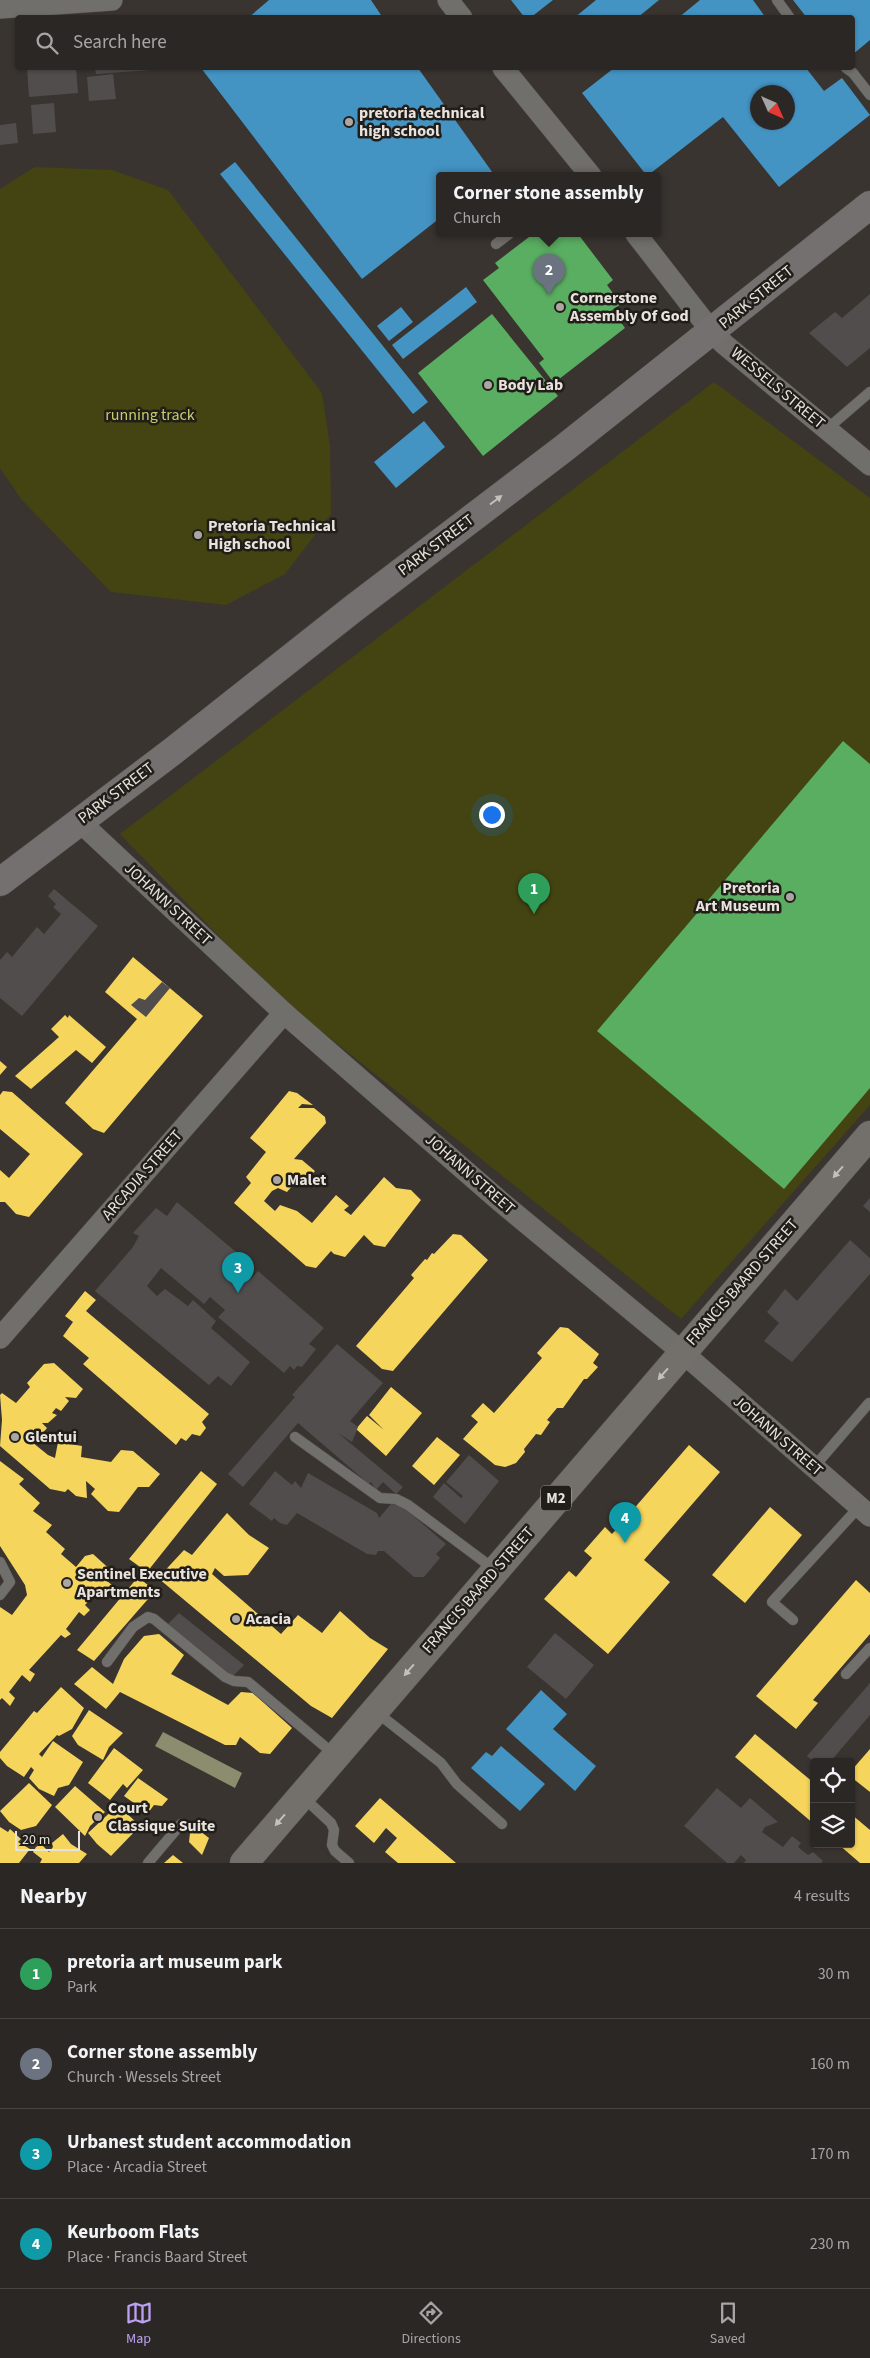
<!DOCTYPE html>
<html lang="en">
<head>
<meta charset="utf-8">
<style>
	:root { --surface:#2b2724; --page:#332f2c; --text:#f1f3f6; --muted:#a6a5a6; --line:#474441; --accent:#bca0f2 }
	body { margin:0; font-family:"Source Sans 3",sans-serif; background:var(--page); color:var(--text) }
	.controls { position:absolute; right:15px; bottom:15px; display:grid; overflow:hidden; border-radius:5px; box-shadow:0 1px 4px #0004 }
	.controls button { width:45px; height:45px; display:grid; place-items:center; padding:0; border:0; border-bottom:1px solid var(--line); background:var(--surface); color:var(--text); font:25px sans-serif }
	.compass { position:absolute; left:750px; top:85px; width:45px; height:45px; border-radius:50%; background:var(--surface); box-shadow:0 1px 4px #0004; rotate:135deg }
	.scale { position:absolute; left:15px; bottom:12px; width:65px; box-sizing:border-box; padding-left:5px; border:2px solid #e9e3de; border-top:0; font-size:14px; line-height:18px; white-space:nowrap; color:#e9e3de; -webkit-text-stroke:4px #211d19; paint-order:stroke }
	.you { position:absolute; left:491px; top:814px; width:18px; height:18px; margin:-12px; border:4px solid #fff; border-radius:50%; background:#1a73e8; box-shadow:0 0 0 8px #1a73e833 }
	.badge { display:grid; place-items:center; width:32px; height:32px; border-radius:50%; background:var(--accent); color:#fff; font-size:16px; font-weight:700 }
	.pin { position:absolute; translate:-50% -41px; filter:drop-shadow(0 1px 2px #0008) }
	.pin::after { content:''; position:absolute; top:26px; width:18px; height:15px; background:inherit; clip-path:polygon(0 0,100% 0,50% 100%) }
	.popup { position:absolute; left:436px; top:172px; width:225px; height:65px; box-sizing:border-box; display:grid; place-content:center; border-radius:5px; background:var(--surface); filter:drop-shadow(0 1px 4px #0005); font-size:16px; white-space:nowrap; color:var(--muted) }
	.popup b { font-size:19px; color:var(--text) }
	.popup::after { content:''; position:absolute; left:50%; top:100%; margin-left:-10px; border:10px solid transparent; border-top-color:var(--surface) }
	.list { margin:0; padding:0; list-style:none }
	h2 { display:flex; justify-content:space-between; align-items:center; height:65px; margin:0; padding:0 20px; font-size:21px }
	h2 small { font-size:16px; font-weight:400; color:var(--muted) }
	.list li { display:grid; grid-template-columns:32px 1fr auto; gap:15px; align-items:center; box-sizing:border-box; height:90px; padding:0 20px; border-top:1px solid var(--line) }
	.list b { display:block; font-size:19px; white-space:nowrap }
	.list p { margin:0; font-size:16px; white-space:nowrap; color:var(--muted) }
	.list em { font-size:16px; font-style:normal; color:var(--muted) }
	.icon { flex:none; width:28px; height:28px; fill:none; stroke:currentColor; stroke-width:2; stroke-linecap:round; stroke-linejoin:round }
	.map { position:relative; flex:none; width:870px; height:1863px; overflow:hidden }
	.search { position:absolute; background:var(--surface); box-shadow:0 1px 4px #0004; left:15px; right:15px; top:15px; height:55px; display:flex; align-items:center; gap:12px; box-sizing:border-box; padding:0 18px; border-radius:5px; color:var(--muted); font-size:19px }
	.sheet { height:425px; background:var(--surface) }
	nav { display:flex; justify-content:space-around; align-items:center; box-sizing:border-box; height:70px; border-top:1px solid var(--line); background:var(--surface); font-size:14px; color:var(--muted) }
	nav a { display:grid; justify-items:center; gap:2px }
	nav .on { color:var(--accent) }
	.map>svg:first-child { display:block }
	.green { fill:#434411 }
	.homes { fill:#f6d55c }
	.schools { fill:#4393c3; fill-rule:evenodd }
	.public { fill:#5aae61 }
	.industry { fill:#8c8c6e }
	.building { fill:#514d4d }
	.lines { fill:none; stroke-linecap:round; stroke-linejoin:round }
	.lane-casing { stroke:#54504d; stroke-width:11 }
	.street-casing { stroke:#54504d; stroke-width:22 }
	.secondary-casing { stroke:#54504d; stroke-width:29 }
	.primary-casing { stroke:#54504d; stroke-width:29 }
	.lane { stroke:#716f6c; stroke-width:10 }
	.street { stroke:#716f6c; stroke-width:21 }
	.secondary { stroke:#74706f; stroke-width:28 }
	.primary { stroke:#73706c; stroke-width:28 }
	.oneway { fill:#c6c0bd }
	.oneway2 { fill:#c6c0bc }
	.poi-dot { fill:#aba6a1; stroke:#211d19; stroke-width:2 }
	.labels { text-anchor:middle; dominant-baseline:central; stroke-width:5; stroke-linejoin:round; paint-order:stroke }
	.shield { fill:#211d19; stroke:#ada8a3; stroke-width:1 }
	.shield-label { font-size:15px; font-weight:bold; fill:#e9e3de }
	.poi-label { font-size:16px; font-weight:bold; fill:#e9e3de; stroke:#211d19; text-anchor:start }
	.street-label { font-size:16px; fill:#e9e3de; stroke:#211d19 }
	.park-label { font-size:16px; fill:#c5cd69; stroke:#211d19 }
</style>
</head>
<body>
<div class="map">
<svg width="870" height="1863" viewBox="0 0 870 1863">
	<rect width="100%" height="100%" fill="#393430"/>
	<g class="green">
		<path d="M35,167L112,170L168,190L322,393L330,446L331,514L285,574L226,605L111,592L21,499L0,468V189Z"/>
		<path d="M714,382L870,498V1105L681,1319L275,994L120,834Z"/>
	</g>
	<g class="homes">
		<path d="M133,957L203,1016L104,1133L93,1129L65,1103L137,1019L105,992Z"/>
		<path d="M65,1015L68,1018L69,1015L106,1047L92,1063L76,1050L31,1089L15,1076L59,1037L51,1029Z"/>
		<path d="M0,1061L7,1067L0,1075Z"/>
		<path d="M3,1091L12,1092L83,1154L29,1217L16,1214L5,1202H0V1170L9,1178L30,1154L0,1129V1095Z"/>
		<path d="M289,1091L297,1093L313,1105L302,1104L298,1108H314L325,1117L326,1123L294,1159L302,1160L315,1171L300,1187L293,1185L287,1192L278,1188L272,1191L264,1201L275,1211L280,1205L297,1211L312,1223L336,1195L349,1206L344,1210L351,1215L384,1177L396,1188L411,1190L421,1200L385,1247L374,1245L364,1235L345,1257L334,1254L331,1251L316,1268L306,1266L234,1203L251,1183L246,1177L266,1152L250,1138Z"/>
		<path d="M453,1234L461,1235L488,1260L393,1371L382,1369L356,1346L414,1278L411,1275L425,1259L427,1260L432,1253L434,1254Z"/>
		<path d="M85,1291L96,1300L86,1311L209,1414L202,1422L206,1428L200,1436L192,1434L186,1441L181,1438L176,1445L83,1364L89,1358L63,1336L73,1322L65,1316Z"/>
		<path d="M560,1327L568,1328L599,1354L593,1363L598,1367L587,1379H584L563,1408H557L547,1420L550,1422L541,1435L536,1434L524,1449L525,1452L516,1463L505,1467L495,1465L463,1439L478,1422L471,1416L483,1403L494,1413L542,1358L537,1353Z"/>
		<path d="M54,1363L83,1389L76,1398L65,1397L69,1401L61,1411L56,1408L52,1413L57,1415L48,1423H42L47,1428L41,1435L35,1429L27,1438L48,1455L55,1458L58,1442L82,1446L81,1457L111,1462L121,1450L133,1451L160,1474L149,1487H138L119,1512L108,1511L91,1494L95,1489L86,1481L87,1498L76,1496L68,1489L65,1492L50,1489L0,1446L2,1420L0,1395L2,1393L16,1403L30,1387L27,1383L44,1364Z"/>
		<path d="M391,1387L422,1413L386,1456L356,1429L367,1416L384,1430L369,1415Z"/>
		<path d="M437,1437L460,1455L434,1485L412,1466Z"/>
		<path d="M689,1445L720,1472L644,1560L670,1582L608,1654L544,1599L569,1571L576,1577L592,1558L584,1551L605,1527L612,1534Z"/>
		<path d="M0,1461L24,1479L19,1484L40,1503L33,1511L52,1525L46,1532L65,1549L61,1554L76,1567L85,1556L93,1554L114,1573L107,1581L112,1585L106,1592L101,1588L85,1605L90,1610L84,1616L79,1612L66,1629L71,1634L65,1638L61,1635L29,1670L35,1674L30,1682L22,1675L9,1692L15,1698L10,1706L2,1698L0,1700V1607L12,1615L27,1595L25,1585L0,1546Z"/>
		<path d="M201,1471L217,1484L147,1572L129,1559Z"/>
		<path d="M770,1507L802,1535L745,1603L712,1575Z"/>
		<path d="M227,1513L249,1535L269,1548L248,1575L224,1576L215,1568L212,1574L281,1634L298,1615L322,1633L340,1611L370,1638L388,1649L332,1718L311,1706L158,1578L184,1550L192,1555Z"/>
		<path d="M138,1577L155,1591L94,1661L77,1650Z"/>
		<path d="M856,1580L870,1593V1634L813,1700L818,1703L796,1729L756,1696Z"/>
		<path d="M159,1634L184,1655L171,1674L228,1705L241,1692L253,1693L292,1728L270,1754L260,1753L240,1737L236,1745H225L120,1692L106,1709L74,1684L92,1667L113,1684L124,1659L144,1636Z"/>
		<path d="M61,1687L84,1708L72,1729L59,1736L57,1735L39,1754L42,1757L53,1741L83,1762L69,1785L58,1788L54,1796L39,1789L29,1778L34,1770L31,1767L24,1777L7,1766L0,1758V1752L34,1711L37,1713Z"/>
		<path d="M89,1710L123,1733L109,1747L103,1760L78,1745L72,1736Z"/>
		<path d="M755,1734L814,1783V1824L735,1757Z"/>
		<path d="M114,1748L143,1770L127,1788L123,1784L110,1800L88,1783Z"/>
		<path d="M870,1749V1792L851,1777V1771Z"/>
		<path d="M138,1778L168,1799L162,1806L154,1805L148,1813L124,1796Z"/>
		<path d="M29,1783L52,1805L36,1826L21,1830L9,1822L0,1811Z"/>
		<path d="M75,1786L105,1812L90,1826L85,1836L55,1807Z"/>
		<path d="M380,1798L456,1863H398L385,1852L397,1838L386,1828L374,1843L355,1826Z"/>
		<path d="M118,1805L140,1826L111,1856L97,1844L88,1833Z"/>
		<path d="M851,1814L870,1830V1863H860L838,1844H851Z"/>
		<path d="M0,1827L8,1832L10,1829L21,1839L18,1842L30,1849L19,1863H0Z"/>
		<path d="M196,1828L209,1838L202,1855L189,1842L190,1833Z"/>
		<path d="M63,1834L71,1844L87,1854L79,1863H40L42,1859L33,1852L36,1847L41,1844L49,1852L53,1847L52,1843Z"/>
		<path d="M173,1855L183,1863H164Z"/>
	</g>
	<g class="schools">
		<path d="M269,0H371L383,18H248Z"/>
		<path d="M511,0H553L530,18H525Z"/>
		<path d="M596,0H659L637,18H574Z"/>
		<path d="M700,0H753L766,18H678Z"/>
		<path d="M793,0H870V40L852,55V18H807Z"/>
		<path d="M201,68H418L495,176H440V218L362,279Z"/>
		<path d="M614,68H806L824,91L842,78L870,115L779,187L723,117L647,176L582,93ZM758,92H788V122H758Z"/>
		<path d="M235,162L428,402L413,414L220,174Z"/>
		<path d="M466,287L477,302L403,359L392,345Z"/>
		<path d="M401,307L413,322L389,341L377,326Z"/>
		<path d="M424,421L445,447L396,488L374,462Z"/>
		<path d="M541,1690L567,1714L553,1729L596,1766L575,1791L506,1729Z"/>
		<path d="M501,1746L545,1784L520,1811L471,1768L486,1752L492,1756Z"/>
	</g>
	<g class="public">
		<path d="M533,234H578L613,280L607,285L621,304L612,310L625,328L554,383L539,363L544,359L483,280L499,268L495,263Z"/>
		<path d="M492,314L558,396L483,456L418,373Z"/>
		<path d="M843,741L870,764V1088L784,1189L597,1031Z"/>
	</g>
	<path class="industry" d="M163,1732L242,1773L235,1788L155,1746Z"/>
	<g class="building">
		<path d="M27,68H76L78,93L29,97Z"/>
		<path d="M95,68H151V70L96,74Z"/>
		<path d="M113,74L116,99L89,101L87,77Z"/>
		<path d="M54,103L56,132L33,134L31,105Z"/>
		<path d="M16,123L18,143L0,145V125Z"/>
		<path d="M870,294V348L847,367L809,333L835,312L842,318Z"/>
		<path d="M54,889L98,926L22,1016L0,998V960L7,952L12,957L37,927L44,934L61,914L53,907L56,904L48,896Z"/>
		<path d="M162,982L170,988L146,1017L131,1005L139,998L145,1000Z"/>
		<path d="M870,1198V1212L863,1206Z"/>
		<path d="M177,1202L243,1258L236,1266L251,1279L258,1271L324,1328L309,1344L316,1349L302,1367L297,1366L294,1370L290,1366L284,1373L218,1317L225,1310L210,1297L204,1304L161,1268L147,1286L157,1296L165,1289L188,1306L193,1300L216,1321L211,1328L250,1362L231,1386L218,1376L209,1385L95,1291L133,1247L139,1236L133,1233L156,1208L167,1216Z"/>
		<path d="M850,1240L870,1258V1274L792,1362L764,1341L779,1323L767,1312L785,1289L797,1301Z"/>
		<path d="M337,1344L383,1383L350,1421L358,1427L352,1442L338,1433L403,1487L396,1494L383,1482L376,1490L371,1482L369,1484L298,1423L243,1487L228,1474L295,1397L292,1395Z"/>
		<path d="M469,1455L499,1481L465,1524L433,1497L444,1483L461,1498L463,1496L446,1482Z"/>
		<path d="M275,1471L292,1485L295,1481L301,1488L308,1473L377,1513L379,1518L391,1504L402,1506L446,1544L436,1554L440,1558L424,1577H414L384,1551H378L376,1555L367,1554L297,1513L287,1525L280,1523L274,1518L272,1521L249,1504Z"/>
		<path d="M179,1613L244,1665L232,1677L167,1625Z"/>
		<path d="M555,1633L594,1665L566,1699L527,1667Z"/>
		<path d="M870,1683V1715L830,1762H814L807,1756Z"/>
		<path d="M717,1788L741,1808L750,1798L778,1822L765,1827L762,1832L783,1847L792,1836L801,1843L798,1847L808,1855L813,1852L823,1861L821,1863H744L746,1860L741,1855L734,1863H727L684,1826Z"/>
	</g>
	<g class="lines">
		<defs>
			<g id="lane">
				<path d="M777,0L790,18"/>
				<path d="M846,68L853,73L870,95"/>
				<path d="M496,244L509,234"/>
				<path d="M827,429L870,392"/>
				<path d="M295,1437L380,1498L396,1499L408,1505L494,1569"/>
				<path d="M814,1467L869,1403"/>
				<path d="M0,1562L10,1582L0,1595"/>
				<path d="M793,1620L772,1602L859,1507"/>
				<path d="M107,1662L133,1627L148,1617L154,1619L225,1677L234,1681L248,1682L335,1755"/>
				<path d="M846,1674L870,1648"/>
				<path d="M375,1711L441,1763L457,1784L502,1824"/>
				<path d="M303,1797L331,1823L334,1830L332,1845L335,1851L349,1863"/>
				<path d="M148,1863L181,1824"/>
			</g>
			<g id="street">
				<path d="M448,0L462,18"/>
				<path d="M0,8L112,0"/>
				<path d="M503,68L591,176"/>
				<path d="M636,234L712,332L724,344L870,465"/>
				<path d="M79,821L284,1013L501,1202L682,1352L870,1516"/>
				<path d="M0,1338L284,1013"/>
			</g>
			<path id="secondary" d="M0,882L173,751L354,608L563,449L870,205"/>
			<path id="primary" d="M244,1863L870,1135"/>
		</defs>
		<use href="#lane" class="lane-casing"/>
		<use href="#street" class="street-casing"/>
		<use href="#secondary" class="secondary-casing"/>
		<use href="#primary" class="primary-casing"/>
		<use href="#lane" class="lane"/>
		<use href="#street" class="street"/>
		<use href="#secondary" class="secondary"/>
		<use href="#primary" class="primary"/>
	</g>
	<defs><path id="oneway-solid" d="M-6-.8H1V-3.2L6.5 0L1 3.2V.8H-6Z" transform="scale(1.25)"/></defs>
	<use class="oneway" href="#oneway-solid" transform="translate(496 500) rotate(-37)"/>
	<g class="oneway2">
		<use href="#oneway-solid" transform="translate(838 1172) rotate(131)"/>
		<use href="#oneway-solid" transform="translate(663 1374) rotate(131)"/>
		<use href="#oneway-solid" transform="translate(409 1670) rotate(131)"/>
		<use href="#oneway-solid" transform="translate(280 1820) rotate(131)"/>
	</g>
	<g class="poi-dot">
		<circle cx="349" cy="122" r="5"/>
		<circle cx="560" cy="307" r="5"/>
		<circle cx="488" cy="385" r="5"/>
		<circle cx="198" cy="535" r="5"/>
		<circle cx="790" cy="897" r="5"/>
		<circle cx="277" cy="1180" r="5"/>
		<circle cx="15" cy="1437" r="5"/>
		<circle cx="67" cy="1583" r="5"/>
		<circle cx="236" cy="1619" r="5"/>
		<circle cx="98" cy="1817" r="5"/>
	</g>
	<g class="labels">
		<rect class="shield" x="541" y="1485.5" width="30" height="25" rx="4"/>
		<g class="shield-label">
			<text x="556" y="1498">M2</text>
		</g>
		<g class="poi-label">
			<text x="359" y="113">pretoria technical<tspan x="359" dy="18">high school</tspan></text>
			<text x="570" y="298">Cornerstone<tspan x="570" dy="18">Assembly Of God</tspan></text>
			<text x="498" y="385">Body Lab</text>
			<text x="208" y="526">Pretoria Technical<tspan x="208" dy="18">High school</tspan></text>
			<text x="780" y="888" text-anchor="end">Pretoria<tspan x="780" dy="18">Art Museum</tspan></text>
			<text x="287" y="1180">Malet</text>
			<text x="25" y="1437">Glentui</text>
			<text x="77" y="1574">Sentinel Executive<tspan x="77" dy="18">Apartments</tspan></text>
			<text x="246" y="1619">Acacia</text>
			<text x="108" y="1808">Court<tspan x="108" dy="18">Classique Suite</tspan></text>
		</g>
		<g class="street-label">
			<text transform="translate(756 297) rotate(-39)">PARK STREET</text>
			<text transform="translate(778 388) rotate(40)">WESSELS STREET</text>
			<text transform="translate(436 545) rotate(-37)">PARK STREET</text>
			<text transform="translate(116 793) rotate(-37)">PARK STREET</text>
			<text transform="translate(168 904) rotate(43)">JOHANN STREET</text>
			<text transform="translate(470 1174) rotate(41)">JOHANN STREET</text>
			<text transform="translate(142 1175) rotate(-49)">ARCADIA STREET</text>
			<text transform="translate(742 1282) rotate(-49)">FRANCIS BAARD STREET</text>
			<text transform="translate(778 1436) rotate(41)">JOHANN STREET</text>
			<text transform="translate(478 1590) rotate(-49)">FRANCIS BAARD STREET</text>
		</g>
		<g class="park-label">
			<text x="150" y="415">running track</text>
		</g>
	</g>
</svg>
<div class="controls">
<button><svg class="icon" aria-label="locate" viewBox="0 0 24 24"><circle cx="12" cy="12" r="6"/><path d="M12 2v4M12 18v4M2 12h4M18 12h4"/></svg></button>
<button><svg class="icon" aria-label="layers" viewBox="0 0 24 24"><path d="M12 4l9 5-9 5-9-5zM3 14l9 5 9-5"/></svg></button>
</div>
<svg class="compass" viewBox="-18 -18 36 36"><path d="M0-13l5 13h-10z" fill="#e53935"/><path d="M0 13l5-13h-10z" fill="#a6a5a6"/></svg>
<div class="scale">20 m</div>
<div class="you"></div>
<div class="pin badge" style="left:534px;top:914px;background:#2e9e5b">1</div>
<div class="pin badge" style="left:549px;top:295px;background:#6b7280">2</div>
<div class="popup"><b>Corner stone assembly</b>Church</div>
<div class="pin badge" style="left:238px;top:1293px;background:#0f9aa8">3</div>
<div class="pin badge" style="left:625px;top:1543px;background:#0f9aa8">4</div>
<div class="search"><svg class="icon" aria-label="search" viewBox="0 0 24 24"><circle cx="10" cy="10" r="6"/><path d="M15 15l6 6"/></svg>Search here</div>
</div>
<section class="sheet">
<h2>Nearby<small>4 results</small></h2>
<ul class="list">
<li><span class="badge" style="background:#2e9e5b">1</span><div><b>pretoria art museum park</b><p>Park</p></div><em>30 m</em></li>
<li><span class="badge" style="background:#6b7280">2</span><div><b>Corner stone assembly</b><p>Church · Wessels Street</p></div><em>160 m</em></li>
<li><span class="badge" style="background:#0f9aa8">3</span><div><b>Urbanest student accommodation</b><p>Place · Arcadia Street</p></div><em>170 m</em></li>
<li><span class="badge" style="background:#0f9aa8">4</span><div><b>Keurboom Flats</b><p>Place · Francis Baard Street</p></div><em>230 m</em></li>
</ul>
</section>
<nav>
<a class="on"><svg class="icon" aria-label="map" viewBox="0 0 24 24"><path d="M3 6l6-2 6 2 6-2v14l-6 2-6-2-6 2zM9 4v14M15 6v14"/></svg>Map</a>
<a><svg class="icon" aria-label="directions" viewBox="0 0 24 24"><path d="M12 3l9 9-9 9-9-9zM9 14v-3h6M13 9l2 2-2 2"/></svg>Directions</a>
<a><svg class="icon" aria-label="saved" viewBox="0 0 24 24"><path d="M7 4h10v16l-5-4-5 4z"/></svg>Saved</a>
</nav>
</body>
</html>
